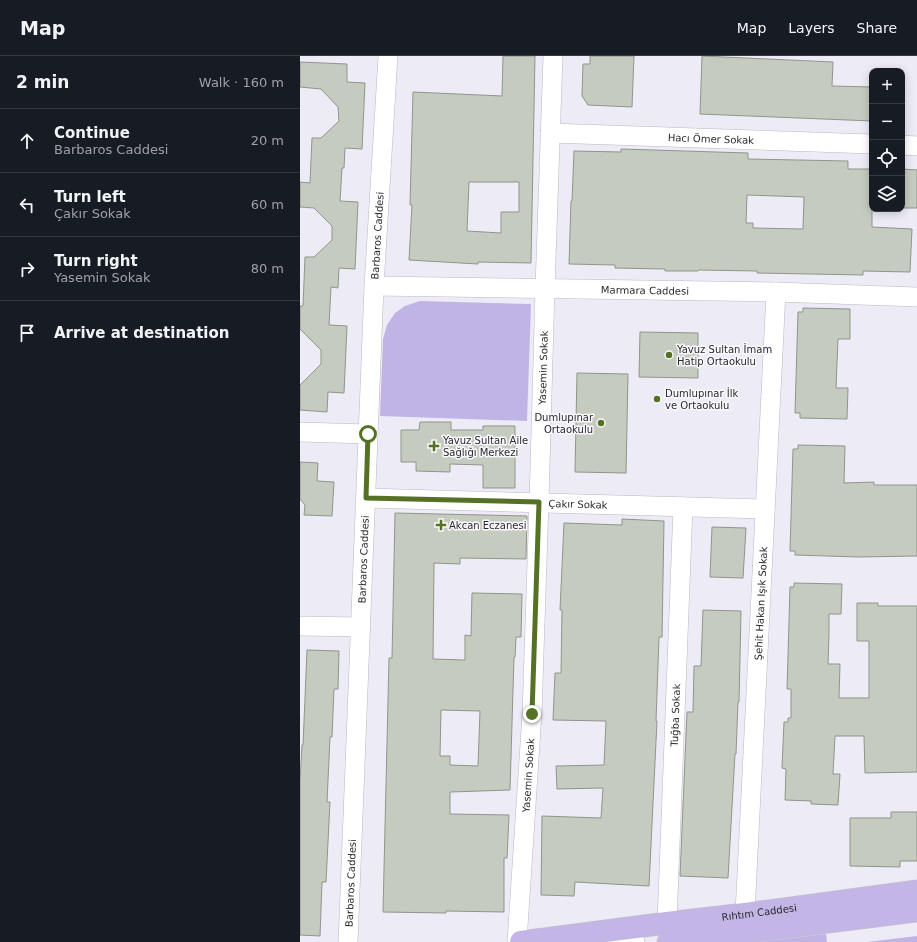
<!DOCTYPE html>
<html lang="en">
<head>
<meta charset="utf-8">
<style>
	:root { --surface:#171b24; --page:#20242c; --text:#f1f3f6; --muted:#9ea1a6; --line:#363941 }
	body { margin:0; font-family:"DejaVu Sans",sans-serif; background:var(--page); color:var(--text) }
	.controls { position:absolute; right:12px; top:12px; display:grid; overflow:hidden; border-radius:8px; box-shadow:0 2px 10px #0003 }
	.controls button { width:36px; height:36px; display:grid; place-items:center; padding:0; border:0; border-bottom:1px solid var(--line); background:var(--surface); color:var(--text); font:20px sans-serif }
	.stop { position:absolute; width:12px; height:12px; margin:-9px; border:3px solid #557125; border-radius:50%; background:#fff }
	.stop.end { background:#557125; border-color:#fff; box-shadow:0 1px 4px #0008 }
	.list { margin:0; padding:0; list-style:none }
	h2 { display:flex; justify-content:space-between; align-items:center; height:52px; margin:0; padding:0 16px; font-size:17px }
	h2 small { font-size:13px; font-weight:400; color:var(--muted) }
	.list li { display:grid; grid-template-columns:26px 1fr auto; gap:12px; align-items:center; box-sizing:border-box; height:64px; padding:0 16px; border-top:1px solid var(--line) }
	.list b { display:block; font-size:15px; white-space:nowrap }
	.list p { margin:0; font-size:13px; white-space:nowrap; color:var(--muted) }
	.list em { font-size:13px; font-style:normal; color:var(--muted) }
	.icon { flex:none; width:22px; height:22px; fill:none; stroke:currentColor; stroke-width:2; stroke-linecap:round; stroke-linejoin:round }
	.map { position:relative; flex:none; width:617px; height:886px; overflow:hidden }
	header { display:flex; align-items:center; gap:24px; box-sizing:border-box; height:56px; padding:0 20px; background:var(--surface); border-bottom:1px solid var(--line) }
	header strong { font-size:19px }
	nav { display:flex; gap:22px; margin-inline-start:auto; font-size:14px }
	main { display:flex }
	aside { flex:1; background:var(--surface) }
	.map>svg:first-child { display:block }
	.green { fill:#c0b4e6 }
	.building { fill:#c6cbc0; stroke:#90958b; fill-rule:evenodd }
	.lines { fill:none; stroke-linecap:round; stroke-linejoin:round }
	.minor-casing { stroke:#bbb8c3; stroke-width:20 }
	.major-casing { stroke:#cccbcc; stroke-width:23 }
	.minor { stroke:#fff; stroke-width:19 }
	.major { stroke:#c3b5e5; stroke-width:22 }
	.route { stroke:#557125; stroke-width:5 }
	.poi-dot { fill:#557125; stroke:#faf9fe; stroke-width:1.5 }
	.labels { text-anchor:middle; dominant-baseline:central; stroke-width:3; stroke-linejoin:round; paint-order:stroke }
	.street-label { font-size:10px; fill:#29282c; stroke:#faf9fe }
	.poi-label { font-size:10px; fill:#29282c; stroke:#faf9fe; text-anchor:start }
</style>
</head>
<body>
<header>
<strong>Map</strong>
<nav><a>Map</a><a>Layers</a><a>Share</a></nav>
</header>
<main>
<aside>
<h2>2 min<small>Walk · 160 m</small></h2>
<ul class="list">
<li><svg class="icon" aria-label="ahead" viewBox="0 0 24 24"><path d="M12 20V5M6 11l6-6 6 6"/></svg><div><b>Continue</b><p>Barbaros Caddesi</p></div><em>20 m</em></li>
<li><svg class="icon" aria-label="left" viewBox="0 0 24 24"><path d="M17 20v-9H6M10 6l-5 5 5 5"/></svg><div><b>Turn left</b><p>Çakır Sokak</p></div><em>60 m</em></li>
<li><svg class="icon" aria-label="right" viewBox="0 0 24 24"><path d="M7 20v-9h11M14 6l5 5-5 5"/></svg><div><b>Turn right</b><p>Yasemin Sokak</p></div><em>80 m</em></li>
<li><svg class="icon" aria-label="arrive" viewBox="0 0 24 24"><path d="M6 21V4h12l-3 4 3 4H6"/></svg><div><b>Arrive at destination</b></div></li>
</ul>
</aside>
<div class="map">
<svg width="617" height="886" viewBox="0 0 617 886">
	<rect width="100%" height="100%" fill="#edebf6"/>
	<g class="green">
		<path d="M120,245L231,248L227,365L80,360L83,283L87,269L95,257L105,250Z"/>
		<path d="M526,878L527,886H454Z"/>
		<path d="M617,880V886H567Z"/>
	</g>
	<g class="building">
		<path d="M203,0H235L231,207L178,206V208L109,204L112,149H110L113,36L202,40ZM169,126H219V156H201V177L167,175Z"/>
		<path d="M290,0H334L332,51L288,49L282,40L283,8H290Z"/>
		<path d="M402,0L533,6L532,30L572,31V65L400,58Z"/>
		<path d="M0,6L47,8V26L65,27L62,93L45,92L44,112H42L40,145L58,146L55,213L39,212L38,232L31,231L29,269L47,270L44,337L28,336L27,356L0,354V329L21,308V294L0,273V250H3L5,201H14L32,184V170L14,152L0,151V126L10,127L12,82H21L39,65L38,51L21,33L0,31Z"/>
		<path d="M321,93L448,97V103L548,105V113H572V171L612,173L610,216L563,215V219L457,217V215L399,214L398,215H365V213L315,212V209L269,208L271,145H272L274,95L321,96ZM447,139L504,141L503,173L453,172V167H446Z"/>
		<path d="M602,113L617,114V152H602Z"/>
		<path d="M503,252L550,253V283H538L536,332H548L547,363L500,362V357H495L498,256H503Z"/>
		<path d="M340,276L398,277V322L339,321Z"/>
		<path d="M277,317L328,318L326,417L275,416Z"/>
		<path d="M120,366H151V374H183V370H215V432H183V409L150,408V416L116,415V406H101V374H119Z"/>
		<path d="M498,389L545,390L544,427L574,426V429H617V500L559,501L495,499V495H490L493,393H498Z"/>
		<path d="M0,406L18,407L17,425L34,426L32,460L4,459L5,449L0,443Z"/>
		<path d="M95,457L227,460L226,503L160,502V508L134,507L133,603L165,604V579L171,580L172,537L222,538L221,581H216L215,601H214L210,734L150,736V758L209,759L207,802H204V856L146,855V857L83,856L89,602H92ZM141,654L180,655L178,710L150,709V700H140Z"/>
		<path d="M322,463L364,465L362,581H359L356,665H357L349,830L275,826L274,840L241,839L242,760L301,762L303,732L257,733L256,710L304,709L306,665L253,664L255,617H261L262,554H260L264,467L322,469Z"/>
		<path d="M412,471L446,472L443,522L410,521Z"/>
		<path d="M494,527L542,528L541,558H529V579L528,608H540L539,642H569V585H557V547H578V550H617V716L565,717L564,680H535L533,718H540L538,749L511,748V745L485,744L486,713L482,712L484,666H488V662H491V633H487L490,531H494Z"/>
		<path d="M403,554L441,555L439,646H438L436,698H435L428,822L380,820L387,656H393L394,610H401Z"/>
		<path d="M7,594L39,595L38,633H34L32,681H30L27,746H30L26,826H22L20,880L0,879V725L2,689H3L5,643Z"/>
		<path d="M591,756H617V805H600V811L550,810V762H591Z"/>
	</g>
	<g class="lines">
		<defs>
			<g id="minor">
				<path id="s1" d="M250,77L572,88"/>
				<path d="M602,89L617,90"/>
				<path id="s2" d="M74,230L476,236L617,241"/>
				<path d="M0,376L68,378"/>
				<path id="s3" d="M66,442L465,453"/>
				<path d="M0,570L61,571"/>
				<path id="s4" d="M445,858L476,236"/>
				<path id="s5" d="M367,867L383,451"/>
				<path d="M302,876L335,886"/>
				<path id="s6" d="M48,886L74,230L88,0"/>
				<path id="s7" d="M217,886L232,658L239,446L245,232L253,0"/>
			</g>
			<g id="major">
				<path id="s8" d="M221,886L367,867L445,858L617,835"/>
				<path d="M368,886L617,855"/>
			</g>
		</defs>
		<use href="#minor" class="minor-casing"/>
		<use href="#major" class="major-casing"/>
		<use href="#minor" class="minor"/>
		<use href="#major" class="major"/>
	</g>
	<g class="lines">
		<path class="route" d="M68,378L66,442L239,446L232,658"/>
	</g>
	<g class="poi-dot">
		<circle cx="369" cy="299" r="4"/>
		<circle cx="357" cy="343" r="4"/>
		<circle cx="301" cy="367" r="4"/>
		<path d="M132 384h4v4h4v4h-4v4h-4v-4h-4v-4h4z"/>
		<path d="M139 463h4v4h4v4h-4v4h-4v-4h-4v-4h4z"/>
	</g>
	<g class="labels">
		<g class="street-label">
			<text stroke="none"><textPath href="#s1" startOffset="161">Hacı Ömer Sokak</textPath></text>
			<text stroke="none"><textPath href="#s6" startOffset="707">Barbaros Caddesi</textPath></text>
			<text stroke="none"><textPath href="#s2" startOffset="271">Marmara Caddesi</textPath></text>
			<text stroke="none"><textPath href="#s7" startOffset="575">Yasemin Sokak</textPath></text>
			<text stroke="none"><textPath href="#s3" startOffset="212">Çakır Sokak</textPath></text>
			<text stroke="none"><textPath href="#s6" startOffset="383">Barbaros Caddesi</textPath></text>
			<text stroke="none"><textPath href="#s4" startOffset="311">Şehit Hakan Işık Sokak</textPath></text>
			<text stroke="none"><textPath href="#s5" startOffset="208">Tuğba Sokak</textPath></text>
			<text stroke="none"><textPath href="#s7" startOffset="167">Yasemin Sokak</textPath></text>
			<text stroke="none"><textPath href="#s6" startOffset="59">Barbaros Caddesi</textPath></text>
			<text stroke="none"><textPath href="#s8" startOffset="240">Rıhtım Caddesi</textPath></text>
		</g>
		<g class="poi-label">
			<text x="377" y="293">Yavuz Sultan İmam<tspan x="377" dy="12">Hatip Ortaokulu</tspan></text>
			<text x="365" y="337">Dumlupınar İlk<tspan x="365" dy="12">ve Ortaokulu</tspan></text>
			<text x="293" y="361" text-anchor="end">Dumlupınar<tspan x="293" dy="12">Ortaokulu</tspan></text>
			<text x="143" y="384">Yavuz Sultan Aile<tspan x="143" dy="12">Sağlığı Merkezi</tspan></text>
			<text x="149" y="469">Akcan Eczanesi</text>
		</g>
	</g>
</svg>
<div class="controls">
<button>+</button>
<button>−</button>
<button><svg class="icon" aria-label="locate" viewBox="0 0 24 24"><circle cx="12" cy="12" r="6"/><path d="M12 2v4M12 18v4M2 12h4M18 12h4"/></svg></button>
<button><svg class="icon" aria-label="layers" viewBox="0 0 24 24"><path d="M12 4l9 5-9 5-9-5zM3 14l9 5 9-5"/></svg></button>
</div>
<div class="stop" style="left:68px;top:378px"></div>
<div class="stop end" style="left:232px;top:658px"></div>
</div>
</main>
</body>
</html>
